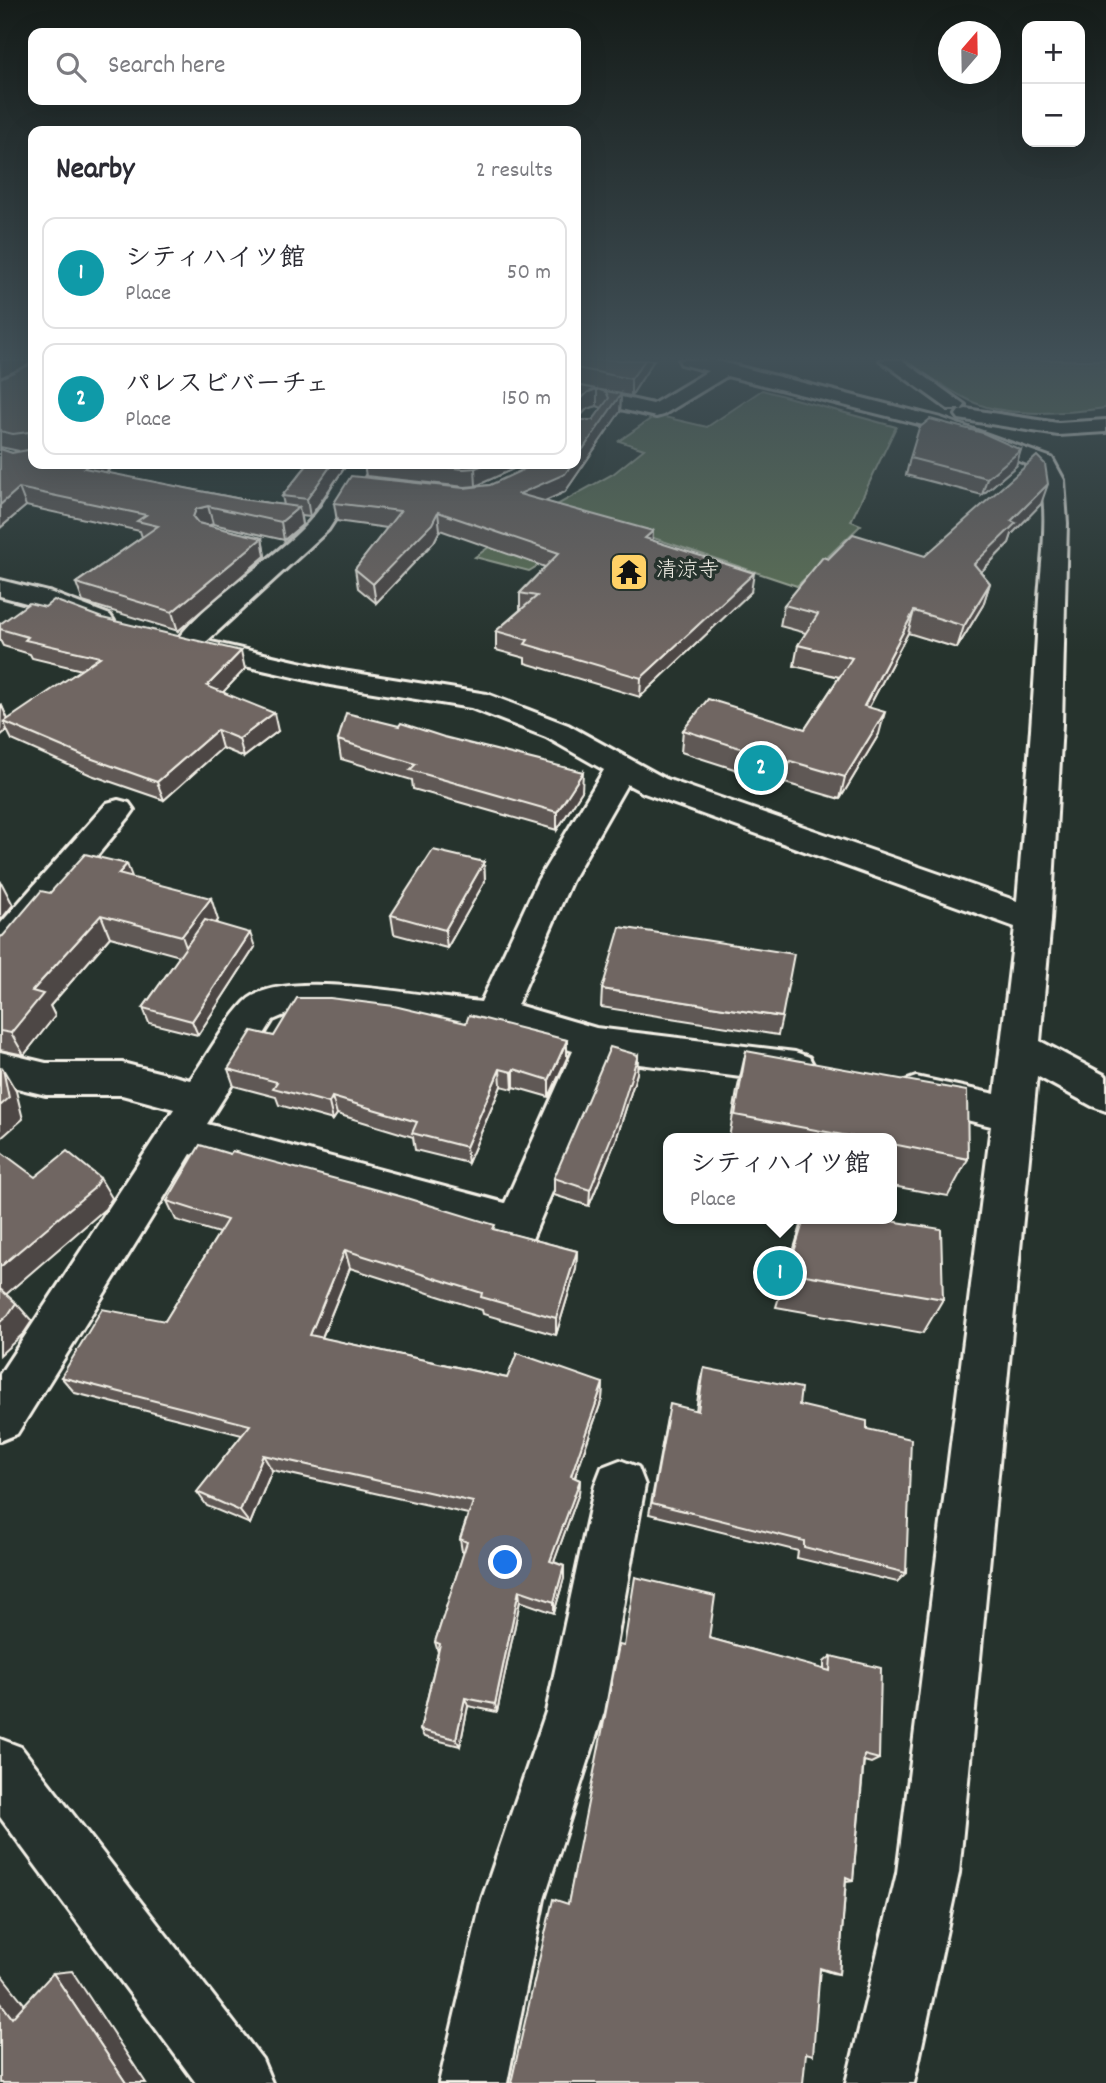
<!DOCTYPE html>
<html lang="en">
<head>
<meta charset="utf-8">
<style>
	:root { --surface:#fff; --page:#f7f7f7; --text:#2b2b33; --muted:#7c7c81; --line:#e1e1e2; --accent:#1a73e8 }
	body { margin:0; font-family:Dekko,"Klee One",sans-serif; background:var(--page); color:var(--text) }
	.controls { position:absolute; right:21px; top:21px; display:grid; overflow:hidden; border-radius:14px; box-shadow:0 7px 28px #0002 }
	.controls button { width:63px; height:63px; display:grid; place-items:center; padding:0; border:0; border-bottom:2px solid var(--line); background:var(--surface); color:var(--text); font:35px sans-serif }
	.compass { position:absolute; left:938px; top:21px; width:63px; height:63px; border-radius:50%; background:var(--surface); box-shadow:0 7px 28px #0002; rotate:20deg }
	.you { position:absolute; left:506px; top:1563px; width:24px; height:24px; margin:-18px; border:5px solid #fff; border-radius:50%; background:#1a73e8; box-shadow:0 0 0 10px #1a73e833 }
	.badge { display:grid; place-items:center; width:46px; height:46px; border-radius:50%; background:var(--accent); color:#fff; font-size:23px; font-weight:700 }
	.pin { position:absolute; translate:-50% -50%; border:4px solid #fff; box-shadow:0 2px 7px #0006 }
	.popup { position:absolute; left:663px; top:1133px; width:234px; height:91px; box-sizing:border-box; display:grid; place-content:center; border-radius:14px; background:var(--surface); filter:drop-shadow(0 2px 5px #0005); font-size:23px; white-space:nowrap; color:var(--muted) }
	.popup b { font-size:26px; color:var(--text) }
	.popup::after { content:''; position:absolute; left:50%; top:100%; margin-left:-14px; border:14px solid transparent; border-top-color:var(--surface) }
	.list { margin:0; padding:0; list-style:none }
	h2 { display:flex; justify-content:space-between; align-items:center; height:91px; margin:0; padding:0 28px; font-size:30px }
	h2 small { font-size:23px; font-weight:400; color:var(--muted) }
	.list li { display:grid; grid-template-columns:46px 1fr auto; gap:21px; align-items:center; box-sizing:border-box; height:112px; margin:0 14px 14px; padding:0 14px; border:2px solid var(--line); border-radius:14px }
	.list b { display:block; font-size:26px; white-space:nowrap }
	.list p { margin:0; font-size:23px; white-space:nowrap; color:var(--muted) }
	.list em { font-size:23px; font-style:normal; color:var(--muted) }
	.icon { flex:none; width:38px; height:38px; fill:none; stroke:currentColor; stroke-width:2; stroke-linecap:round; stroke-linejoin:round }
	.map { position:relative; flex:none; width:1106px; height:2083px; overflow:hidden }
	.search { position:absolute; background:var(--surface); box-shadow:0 7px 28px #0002; left:28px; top:28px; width:553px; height:77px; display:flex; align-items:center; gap:18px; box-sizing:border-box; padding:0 24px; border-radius:14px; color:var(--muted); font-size:26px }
	.panel { position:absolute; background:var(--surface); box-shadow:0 7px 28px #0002; left:28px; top:126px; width:553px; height:343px; border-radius:14px }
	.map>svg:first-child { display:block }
	.green { fill:#5e7357; stroke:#a9b2a0; stroke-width:2 }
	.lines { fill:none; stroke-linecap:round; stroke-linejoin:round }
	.minor-casing { stroke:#f4f1e8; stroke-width:6 }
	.minor { fill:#26332d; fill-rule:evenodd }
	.wall { fill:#5f5854; stroke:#f4f1e8; stroke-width:2; fill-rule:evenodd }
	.shaded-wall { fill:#4e4745; stroke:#f4f1e8; stroke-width:2 }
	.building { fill:#6f6662; stroke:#f4f1e8; stroke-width:2 }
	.labels { text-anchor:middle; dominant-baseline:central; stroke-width:7; stroke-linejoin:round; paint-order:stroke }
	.far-poi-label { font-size:21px; fill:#f4f1e8; stroke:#26332d; text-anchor:start }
</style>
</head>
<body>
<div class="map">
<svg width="1106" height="2083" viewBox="0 0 1106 2083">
	<rect width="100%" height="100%" fill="#26332d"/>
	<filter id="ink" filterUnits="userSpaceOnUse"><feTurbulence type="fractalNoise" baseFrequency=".0143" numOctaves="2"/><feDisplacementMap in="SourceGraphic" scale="14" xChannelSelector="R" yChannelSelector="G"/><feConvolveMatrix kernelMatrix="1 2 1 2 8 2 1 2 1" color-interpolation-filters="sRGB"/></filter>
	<g filter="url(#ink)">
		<g class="green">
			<path d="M905,360H1106V408C1068,413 1011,418 975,403C951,393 927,374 905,360Z"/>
			<path d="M762,390L896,427L851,521L861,525L797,586L609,523L529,571L475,557L517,527L613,474L644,449L619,441L656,415L707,427Z"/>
		</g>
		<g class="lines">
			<defs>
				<g id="minor">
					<path d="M679,360H713L941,418L1052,458L1064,480L1067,523L1062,724L1051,920L1040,1041L1106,1076V1111L1092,1106L1037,1076L959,1873L914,2083H846L897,1873L991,1126L902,1104L896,1093L902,1082L916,1077L995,1094L1015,927L644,793L627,784L572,880L517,1005L596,1028L795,1052L809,1057L815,1068L809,1079L795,1084L608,1060L532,1239L517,1244L191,1154L17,1434L0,1441V1374L174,1109L122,1095H46L0,1084V1052L46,1063H122L190,1080C207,1056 225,1023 245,1002C281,965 431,999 481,1002L538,880L604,770L546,737L471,708L330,685L177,651L173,645C206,598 270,564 309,522C325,505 334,482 349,464H371L328,530L207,641L330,669L487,694L568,725L666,779L1017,901C1026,800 1034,700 1039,599C1041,562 1052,500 1035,467L927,426L727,376L663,415L656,417L576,399V387L653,404L708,371L681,364ZM289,1013H334L461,1029L511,1032L573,1051L505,1203L207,1124L273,1020Z"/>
					<path d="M880,360H902L965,405L962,409H948Z"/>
					<path d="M966,409L1058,423L1106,420V432L1058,435L959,419L956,415L959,411Z"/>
					<path d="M0,580L52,593L110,615L114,621L110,627L101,629L34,605L0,596Z"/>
					<path d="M118,800L129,803L134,810L129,817L13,957L0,961V924L107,803Z"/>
					<path d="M620,1460L638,1467L645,1485L604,1712L544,1899L507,2083H439L482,1899L546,1712L595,1485L602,1467Z"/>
					<path d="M0,1739L21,1747L262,2059L272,2083H196L0,1817Z"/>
				</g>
			</defs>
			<use href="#minor" class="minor-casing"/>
			<use href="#minor" class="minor"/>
		</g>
		<g class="wall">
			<path d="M0,360H33V464H116L106,473L241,499L284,505L282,496L308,464H347L310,517L301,516L302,525L284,540L213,524L208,526L262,538L265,556L178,631L83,602L76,583L142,537L140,531L26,506L0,528V449L12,453L19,451L0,447Z"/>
			<path d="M576,360H654L631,396L618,394H621L620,412L565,492L545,501L652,541L751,592L640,697L525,663V658L496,650V631L520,610V593L545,567L440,530L434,542L376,603L358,588L355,569L387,528L337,521L334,503L490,485L576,464ZM597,406L602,408L593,420H576L587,409Z"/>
			<path d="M910,458L1016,466L982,495L906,475Z"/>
			<path d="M364,464H524L476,486L465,487L366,476Z"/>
			<path d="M1041,504L1012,534L1009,543L981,572L990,583L983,605L957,648L908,633L869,707L879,734L840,799L785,783L784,785L681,752L683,730L805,729L839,677L794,666L798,645L806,633L780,626L784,605L828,559L925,556Z"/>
			<path d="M0,624L245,669L223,692L278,731L244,757L222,748L164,800L91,775L12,740L7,730L0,736L1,704L8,720L82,670L32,658L30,654L3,646L0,640Z"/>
			<path d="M338,740L582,791L557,830L413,789L412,780L341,759Z"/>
			<path d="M484,862L485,881L447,948L394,934L391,915Z"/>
			<path d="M133,878L218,920L216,923L255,947L198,1035L149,1023L143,1008L180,956L110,937L50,1006L55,1016L24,1055L0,1050V937L3,936L50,893Z"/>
			<path d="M602,989L782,1017L778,1035L601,1007Z"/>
			<path d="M466,1023L567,1040V1058L549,1097L514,1087L513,1089L501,1086L468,1163L415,1150L413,1137L337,1114L333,1120L279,1105L276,1097L234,1086L228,1069Z"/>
			<path d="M746,1051L968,1159L948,1196L892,1186V1138H729L737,1091Z"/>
			<path d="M638,1055L637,1073L616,1140L589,1206L554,1195V1178Z"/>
			<path d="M167,1201L495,1230L577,1251L576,1269L556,1335L483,1314L482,1310L350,1268L322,1338L507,1378L603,1383L602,1399L575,1478L580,1480L579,1493L554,1562L564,1566V1578L554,1613L520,1601L497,1712L468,1706L460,1746L424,1737L420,1730L438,1652L435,1642L464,1552H462L460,1539L468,1514L272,1470L250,1524L207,1506L197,1492L242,1435L75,1393L61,1377L165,1321L219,1233L176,1220Z"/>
			<path d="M803,1219H878L943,1299L923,1333L776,1307Z"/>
			<path d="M704,1368L799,1405L867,1429L906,1573L897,1582L797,1558L798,1551L649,1514L667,1418L696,1411L700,1382Z"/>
			<path d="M709,1638L824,1670V1662L831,1656L879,1759L871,1763L864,1761L853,1880L846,1881L839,1974L832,1973L820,1969L806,2053L568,1904L623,1646Z"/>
		</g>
		<g class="shaded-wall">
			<path d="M0,360H31L32,363L0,379Z"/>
			<path d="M645,360H654L631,396V379Z"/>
			<path d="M597,389V406L587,409L576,421V404L588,392Z"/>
			<path d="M621,394L620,412L565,492L520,512L519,494L572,464H576V459Z"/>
			<path d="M1021,450L1016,466L982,495L987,478Z"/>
			<path d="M89,464H116L89,486L84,468Z"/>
			<path d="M332,464H347L310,517L307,499Z"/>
			<path d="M486,464H524L476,486L475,468Z"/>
			<path d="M1048,484L1041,504L1012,534L1009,543L968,585L974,564L1011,521Z"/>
			<path d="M19,488L26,506L0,528V505Z"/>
			<path d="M208,506L213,524L201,528L193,517L196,509Z"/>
			<path d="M299,507L302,525L284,540L281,522Z"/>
			<path d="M438,512L440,530L434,542L376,603L373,584Z"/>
			<path d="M653,531L652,550L645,538Z"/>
			<path d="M262,538L265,556L178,631L172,612Z"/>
			<path d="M754,573L751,592L640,697L641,678Z"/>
			<path d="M990,583L983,605L957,648L964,626Z"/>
			<path d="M914,611L908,633L858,728L864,706Z"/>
			<path d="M241,651L245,669L212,704L207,686Z"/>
			<path d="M1,704L10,724L4,722L7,730L0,736Z"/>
			<path d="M885,712L879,734L840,799L845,777Z"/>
			<path d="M274,713L278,731L244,757L239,739Z"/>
			<path d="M217,730L222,748L164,800L157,782Z"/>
			<path d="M790,761L785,783L784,785L788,763Z"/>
			<path d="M583,772L582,791L557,830V812Z"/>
			<path d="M484,862L485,881L447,948L445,930Z"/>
			<path d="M127,864L136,887L118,874Z"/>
			<path d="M1,882L13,905L0,921V884Z"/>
			<path d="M211,898L218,920L190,958L182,936Z"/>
			<path d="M101,915L110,937L50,1006L55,1016L24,1055L11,1033L32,991Z"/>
			<path d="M250,933L255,947L198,1035L192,1021Z"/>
			<path d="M567,1040V1058L549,1097V1080Z"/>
			<path d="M638,1055L637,1073L616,1140L589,1206L590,1190Z"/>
			<path d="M3,1069L16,1091L23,1119L0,1139V1106Z"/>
			<path d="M500,1069L501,1086L468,1163L466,1147Z"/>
			<path d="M514,1069V1087L513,1089L512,1072Z"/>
			<path d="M332,1097L337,1114L333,1120L329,1103Z"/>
			<path d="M100,1178L112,1198L105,1209L3,1297L0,1293V1267Z"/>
			<path d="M345,1250L350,1268L316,1352L310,1335Z"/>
			<path d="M577,1251L576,1269L556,1335V1318Z"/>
			<path d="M16,1303L32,1321L24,1333L0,1355V1322Z"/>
			<path d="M603,1383L602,1399L570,1490L571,1476Z"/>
			<path d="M263,1455L272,1470L250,1524L240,1511Z"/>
			<path d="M580,1480L579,1493L550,1573V1561Z"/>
			<path d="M564,1566V1578L554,1613V1602Z"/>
			<path d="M519,1590L520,1601L497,1712L495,1704Z"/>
			<path d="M465,1698L468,1706L460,1746L456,1739Z"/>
			<path d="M72,1971L146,2083H126L53,1973Z"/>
			<path d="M0,1973L33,2015L12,2018L0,2002Z"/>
		</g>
		<g class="building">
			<path d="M29,360H33V444H29V432L13,434L0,431V378L29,365Z"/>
			<path d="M576,360H645L631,379L576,368Z"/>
			<path d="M576,385L621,394L576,459V420H593L609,398L606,392L597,389L588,392L576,404Z"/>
			<path d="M930,419L983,433L1021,450L987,478L910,458L919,428Z"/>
			<path d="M0,449L12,453L33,449V464H89L84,468L241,499L299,507L281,522L208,506L196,509L193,517L198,523L262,538L172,612L76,583L158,526L137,521L146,515L19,488L0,505Z"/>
			<path d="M1037,456L1045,464L1048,484L1011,521L1016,523L974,564L990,583L964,626L914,611L864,706L885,712L845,777L790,761L788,763L683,730L708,699L805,729L852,658L798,645L818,614L784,605L823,557L828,559L853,534L925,556Z"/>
			<path d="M308,464H332L307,499L282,496Z"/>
			<path d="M414,464H486L475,468L464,469Z"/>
			<path d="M535,464H572L565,474L519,494L653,531L645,538L754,573L641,678L525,644L528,640L496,631L537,596L520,593L559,553L438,512L432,524L373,584L355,569L400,511L334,503L351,476L464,488L490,485Z"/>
			<path d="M54,600L102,618L241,651L207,686L274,713L239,739L217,730L157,782L84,756L4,722L100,657L25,640L28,637L0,629V624L29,603L45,607Z"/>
			<path d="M346,713L399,726L401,723L444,737L583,772L557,812L410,770L416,764L338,740Z"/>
			<path d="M433,850L484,862L445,930L391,915Z"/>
			<path d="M85,854L127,864L118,874L211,898L182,936L101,915L32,991L43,994L11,1033L0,1031V937L3,936L41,891L50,893Z"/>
			<path d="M205,920L250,933L192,1021L143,1008Z"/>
			<path d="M620,927L794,954L782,1017L602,989Z"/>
			<path d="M297,998H330L394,1006L466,1023L469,1015L567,1040L549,1080L514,1069L512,1072L500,1069L466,1147L412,1133L417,1122L332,1097L329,1103L273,1088L277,1082L228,1069L252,1031L274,1036Z"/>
			<path d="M610,1047L638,1055L617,1123L590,1190L554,1178Z"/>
			<path d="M746,1051L967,1091L968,1159L892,1144V1138H859L735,1115Z"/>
			<path d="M0,1068L3,1069L9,1098L0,1106Z"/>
			<path d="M200,1145L230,1154L232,1151L403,1197L495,1225L493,1229L577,1251L556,1318L481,1297L482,1293L345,1250L310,1335L507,1378L517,1353L603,1383L571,1476L580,1480L550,1561L564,1566L554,1602L519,1590L495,1704L465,1698L456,1739L420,1730L440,1644L435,1642L467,1542L460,1539L473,1502L263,1455L240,1511L197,1492L250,1425L61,1377L102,1309L165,1321L227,1220L167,1201Z"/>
			<path d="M0,1151L35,1177L67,1151L100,1178L93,1189L0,1267Z"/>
			<path d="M804,1219H878L941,1229L943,1299L788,1272Z"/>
			<path d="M0,1289L16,1303L8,1315L0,1322Z"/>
			<path d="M704,1368L801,1388L799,1405L867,1421V1429L911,1439L906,1573L804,1547V1541L652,1503L670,1404L698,1411Z"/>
			<path d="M635,1577L715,1596L709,1638L830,1671L831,1656L881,1668L879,1759L864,1755L853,1880L846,1877L839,1974L820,1968L813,2055L806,2053L803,2083H511L553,1899L568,1904L619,1645L624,1646Z"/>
			<path d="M53,1973L126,2083H0V2002L12,2018Z"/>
		</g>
	</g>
	<linearGradient id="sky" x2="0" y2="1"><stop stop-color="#151c19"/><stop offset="0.55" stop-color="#415057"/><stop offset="1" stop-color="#415057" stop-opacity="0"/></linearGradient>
	<rect width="1106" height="652" fill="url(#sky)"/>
	<defs>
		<symbol id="temple-square" viewBox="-11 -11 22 22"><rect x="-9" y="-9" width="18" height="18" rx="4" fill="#ffd166" stroke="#26332d"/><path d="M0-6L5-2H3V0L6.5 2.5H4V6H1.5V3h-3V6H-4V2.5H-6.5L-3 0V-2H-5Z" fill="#111"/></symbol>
	</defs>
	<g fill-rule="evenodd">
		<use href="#temple-square" x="607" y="550" width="44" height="44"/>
	</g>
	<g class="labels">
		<g class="far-poi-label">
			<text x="656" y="572">清涼寺</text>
		</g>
	</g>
</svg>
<div class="controls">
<button>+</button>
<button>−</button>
</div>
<svg class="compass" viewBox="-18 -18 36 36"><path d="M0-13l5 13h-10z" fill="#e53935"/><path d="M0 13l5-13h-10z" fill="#7c7c81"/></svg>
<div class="you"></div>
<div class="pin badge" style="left:780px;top:1273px;background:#0f9aa8">1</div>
<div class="popup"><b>シティハイツ館</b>Place</div>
<div class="pin badge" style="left:761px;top:768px;background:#0f9aa8">2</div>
<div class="search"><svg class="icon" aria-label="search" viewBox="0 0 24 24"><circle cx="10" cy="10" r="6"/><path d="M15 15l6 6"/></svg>Search here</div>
<section class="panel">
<h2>Nearby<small>2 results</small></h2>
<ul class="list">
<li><span class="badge" style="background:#0f9aa8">1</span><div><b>シティハイツ館</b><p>Place</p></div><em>50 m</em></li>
<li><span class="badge" style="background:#0f9aa8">2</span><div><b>パレスビバーチェ</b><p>Place</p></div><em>150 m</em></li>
</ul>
</section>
</div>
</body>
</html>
